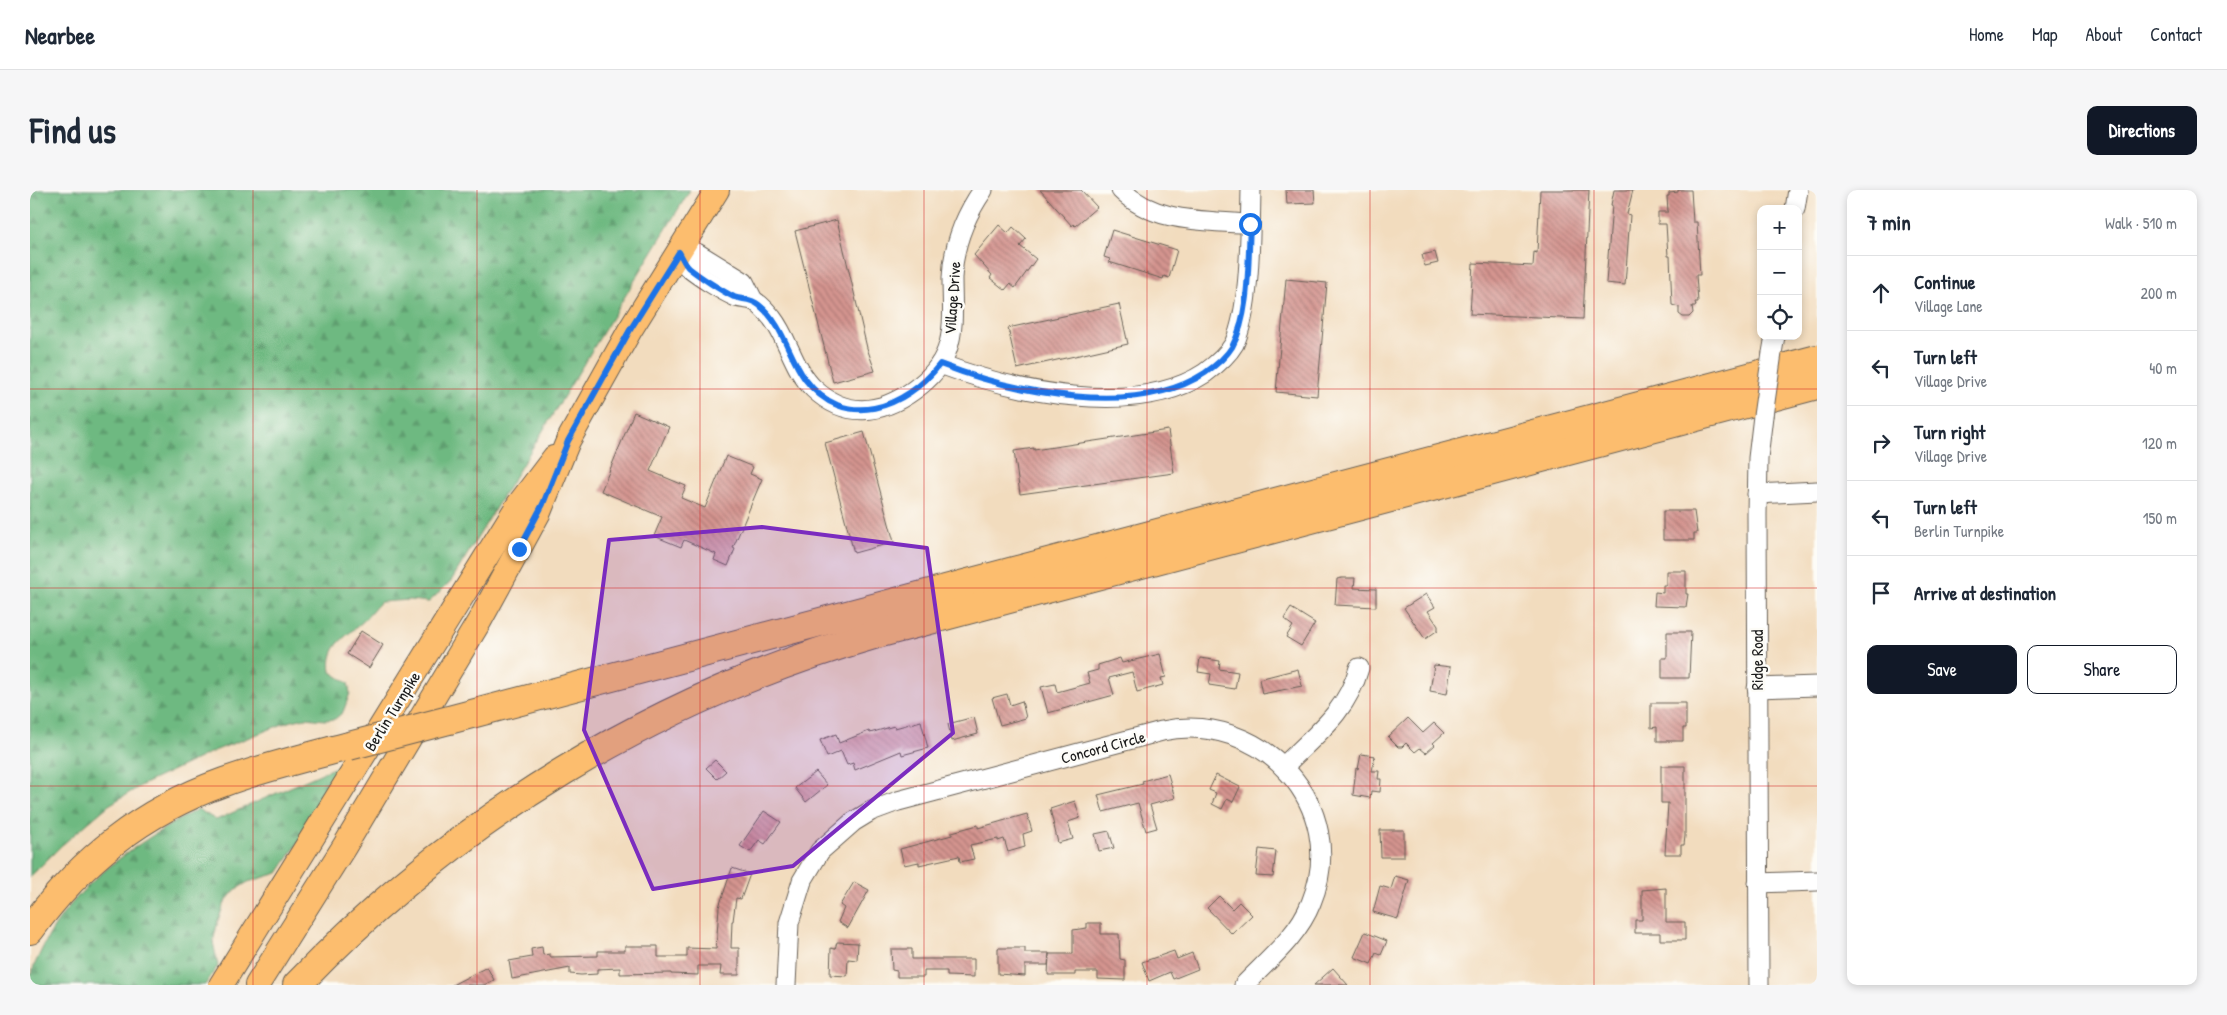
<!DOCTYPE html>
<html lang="en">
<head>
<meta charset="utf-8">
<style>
	:root { --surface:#fff; --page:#f6f6f7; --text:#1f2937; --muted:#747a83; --line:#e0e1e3; --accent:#111827 }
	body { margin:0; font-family:"Patrick Hand",sans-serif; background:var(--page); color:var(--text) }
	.controls { position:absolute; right:15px; top:15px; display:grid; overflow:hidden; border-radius:10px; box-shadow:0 2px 8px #0003 }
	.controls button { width:45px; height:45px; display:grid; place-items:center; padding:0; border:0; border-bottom:1px solid var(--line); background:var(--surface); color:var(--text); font:25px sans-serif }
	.stop { position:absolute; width:15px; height:15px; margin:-11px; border:4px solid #1a73e8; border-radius:50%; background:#fff }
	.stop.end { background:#1a73e8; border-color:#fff; box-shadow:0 1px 5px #0008 }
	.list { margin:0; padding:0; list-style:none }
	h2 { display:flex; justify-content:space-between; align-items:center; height:65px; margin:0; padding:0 20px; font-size:21px }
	h2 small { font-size:16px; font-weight:400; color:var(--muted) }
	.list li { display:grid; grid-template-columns:32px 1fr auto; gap:15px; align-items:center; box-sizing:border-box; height:75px; padding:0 20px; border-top:1px solid var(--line) }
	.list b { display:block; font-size:19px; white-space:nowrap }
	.list p { margin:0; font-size:16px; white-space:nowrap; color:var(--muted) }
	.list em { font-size:16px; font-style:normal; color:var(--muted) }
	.actions { display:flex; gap:10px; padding:15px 20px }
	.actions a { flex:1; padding:11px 0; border:1px solid var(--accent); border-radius:10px; text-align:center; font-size:18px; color:var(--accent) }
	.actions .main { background:var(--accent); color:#fff }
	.icon { flex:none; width:28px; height:28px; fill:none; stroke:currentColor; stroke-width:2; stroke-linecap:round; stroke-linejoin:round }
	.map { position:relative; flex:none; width:1787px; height:795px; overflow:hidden; border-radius:10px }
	header { display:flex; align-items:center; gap:30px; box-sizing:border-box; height:70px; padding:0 25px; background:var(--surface); border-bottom:1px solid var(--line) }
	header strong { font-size:24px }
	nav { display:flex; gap:28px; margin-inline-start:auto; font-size:18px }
	.intro { display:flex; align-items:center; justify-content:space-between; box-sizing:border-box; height:120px; padding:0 30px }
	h1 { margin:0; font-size:35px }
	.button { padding:12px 22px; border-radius:10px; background:var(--accent); color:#fff; font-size:18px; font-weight:700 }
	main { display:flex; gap:30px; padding:0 30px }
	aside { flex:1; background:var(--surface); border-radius:10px; box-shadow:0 2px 8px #0003 }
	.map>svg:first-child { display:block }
	.forest { fill:url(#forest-firs); stroke:#456a4e }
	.building { fill:url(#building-back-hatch) }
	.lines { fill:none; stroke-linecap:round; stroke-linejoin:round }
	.minor-casing { stroke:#675f55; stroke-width:21 }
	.major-casing { stroke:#675f55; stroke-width:26 }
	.highway-casing { stroke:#675f55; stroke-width:30 }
	.minor { stroke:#fff; stroke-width:19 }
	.major { stroke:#fcbd6e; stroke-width:24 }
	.highway { stroke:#fcbd6e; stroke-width:28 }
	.minor-bridge-casing { stroke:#675f55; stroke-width:21; stroke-linecap:butt }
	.highway-bridge-casing { stroke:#675f55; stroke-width:30; stroke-linecap:butt }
	.minor-bridge { stroke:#fff; stroke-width:19 }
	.highway-bridge { stroke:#fcbd6e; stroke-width:28 }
	.route { stroke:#1a73e8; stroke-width:6 }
	.marked { fill:#7b2cbf; fill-opacity:0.2; stroke:#7b2cbf; stroke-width:4; stroke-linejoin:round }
	.grid { fill:none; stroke:#d62828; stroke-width:1; stroke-opacity:0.55 }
	.labels { text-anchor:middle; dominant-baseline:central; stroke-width:5; stroke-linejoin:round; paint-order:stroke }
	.street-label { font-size:16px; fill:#1c1c1c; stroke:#fdfcf7 }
</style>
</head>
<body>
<header>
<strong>Nearbee</strong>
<nav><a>Home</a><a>Map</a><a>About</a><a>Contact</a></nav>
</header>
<div class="intro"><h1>Find us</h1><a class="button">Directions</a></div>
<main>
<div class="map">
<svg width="1787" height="795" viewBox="0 0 1787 795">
	<defs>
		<pattern id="forest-firs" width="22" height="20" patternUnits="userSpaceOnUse" patternTransform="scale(1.25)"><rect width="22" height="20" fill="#6eb981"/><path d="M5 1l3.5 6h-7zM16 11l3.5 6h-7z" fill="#5f9e6f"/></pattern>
		<pattern id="building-back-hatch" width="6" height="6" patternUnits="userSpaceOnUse" patternTransform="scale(1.25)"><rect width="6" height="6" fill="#d4948f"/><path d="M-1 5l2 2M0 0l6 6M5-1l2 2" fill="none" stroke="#ab7874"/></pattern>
	</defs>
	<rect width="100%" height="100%" fill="#fdfcf7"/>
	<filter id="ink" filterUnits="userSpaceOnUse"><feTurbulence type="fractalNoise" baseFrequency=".02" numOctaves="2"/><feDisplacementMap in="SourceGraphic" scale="10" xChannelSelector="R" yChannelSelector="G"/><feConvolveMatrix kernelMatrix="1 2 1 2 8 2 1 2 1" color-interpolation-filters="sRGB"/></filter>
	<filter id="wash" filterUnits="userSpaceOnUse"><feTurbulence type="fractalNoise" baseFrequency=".0096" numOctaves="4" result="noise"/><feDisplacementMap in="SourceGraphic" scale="20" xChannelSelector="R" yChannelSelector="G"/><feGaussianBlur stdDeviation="1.12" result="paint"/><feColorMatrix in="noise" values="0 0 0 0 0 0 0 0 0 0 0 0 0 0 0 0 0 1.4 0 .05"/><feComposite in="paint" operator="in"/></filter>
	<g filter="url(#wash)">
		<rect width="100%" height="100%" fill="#f2dcbe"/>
		<g class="forest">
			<path d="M0,0H660L421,391L399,412L380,410L351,412C343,419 337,429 329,435C313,449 297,457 301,482L318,493L320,503L313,522L305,529L295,530L275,528L258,532L184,561L112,595L79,615L32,655L0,687Z"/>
			<path d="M326,568L248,683L218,692L205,700L195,712L188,730L183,752L188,776L175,795H0C0,781 6,772 12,759C43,694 106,653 168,619L186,630Z"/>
		</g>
		<g id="blocks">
			<g class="building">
				<path d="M1010,0H1051L1067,17L1045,36L1043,34L1042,36Z"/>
				<path d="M1256,0H1284L1285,13L1257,14Z"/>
				<path d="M1510,0H1559L1553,129L1440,124L1443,73L1503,76L1504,62L1507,63Z"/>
				<path d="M1584,0H1603L1597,24L1600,25L1595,95L1576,93L1582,15H1581Z"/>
				<path d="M1648,0H1661L1663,32H1667L1670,85H1666L1668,112H1665L1666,116H1662L1663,123L1659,127H1653L1649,124V117L1642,115L1640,66H1638L1636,34H1628V22H1638L1637,6H1639V3L1648,2Z"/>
				<path d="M807,30L837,158L845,181L803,192L765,41Z"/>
				<path d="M969,35L978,43L983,37L996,49L990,56L1006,69L985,98L980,94L975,100L960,88L962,85L944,65Z"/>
				<path d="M1082,40L1147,60L1139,88L1134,86L1133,89L1079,72L1080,69L1074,67Z"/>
				<path d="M1405,62L1408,73L1395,76L1392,65Z"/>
				<path d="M1256,89L1297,93L1287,206L1246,202Z"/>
				<path d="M1089,114L1098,154L987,179L978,138Z"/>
				<path d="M604,222L639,237L620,281L656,296L651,308L675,318L696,266L723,277L720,284L732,289L703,358L705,359L698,376L684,370L686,364L654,350L651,357L624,346L632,327L571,301Z"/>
				<path d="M1138,240L1144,283L990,304L984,261L1004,258V260Z"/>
				<path d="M834,242L864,352L824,363L795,253Z"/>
				<path d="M1633,321H1664L1667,343H1664V350H1633Z"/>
				<path d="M1636,381H1656V404H1658L1656,417L1624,416L1625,402L1633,403V395H1636Z"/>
				<path d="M1312,388H1325L1324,398L1346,399V417L1305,415L1307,389Z"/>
				<path d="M1396,404L1405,417L1398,421L1408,436V440L1395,449L1374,418Z"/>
				<path d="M1261,418L1285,433L1271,456L1256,447L1263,436L1256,431L1255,427Z"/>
				<path d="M331,441L353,455L339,478L317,464Z"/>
				<path d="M1637,442H1661L1659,488H1632V468H1637Z"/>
				<path d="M1130,464L1136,487L1131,488L1133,495L1107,502L1102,482L1079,488L1084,505L1018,523L1011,497L1025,494L1027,502L1053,495L1060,493L1057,483L1068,480V475L1090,468L1092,473Z"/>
				<path d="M1170,468L1190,471L1189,479L1208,482L1205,499L1179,495L1181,484L1168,482Z"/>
				<path d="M1404,475L1421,477L1417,504L1400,501Z"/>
				<path d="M1268,479L1272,496L1232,504L1229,489Z"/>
				<path d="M977,504L980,515L992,511L996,528L970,535L962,508Z"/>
				<path d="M1621,513H1656V538H1653V551H1627V537L1621,538Z"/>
				<path d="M944,527L948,544L922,551L918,534Z"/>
				<path d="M1378,528L1393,543L1404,533L1414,543L1403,553L1405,555L1396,563L1390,558L1385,562L1376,553L1372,557H1368L1358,547Z"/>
				<path d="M891,531L898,558L872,565L871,561L825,580L823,573L817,575L811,561L797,567L790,550L806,544L809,553L839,541L840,543L864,536L865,538Z"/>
				<path d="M1331,564L1345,566L1342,581H1349L1348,589H1351L1350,602L1341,601L1340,608L1323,605L1326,578L1328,579Z"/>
				<path d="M685,570L696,581L687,589L676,578Z"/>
				<path d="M1631,576H1655V646L1654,655H1651V664H1635L1638,613H1631Z"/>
				<path d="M786,582L797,595L776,612L765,598Z"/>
				<path d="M1138,584L1145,608L1120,615L1127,638L1116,641L1108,613L1073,622L1068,605L1113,594L1112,591Z"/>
				<path d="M1186,585L1210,597L1203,612L1197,609L1192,619L1182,614L1186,603L1179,600Z"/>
				<path d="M1045,611L1050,628L1038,632L1043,649L1028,653L1020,619Z"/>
				<path d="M734,621L751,632L735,654L729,650L720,662L710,656Z"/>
				<path d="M997,624L1002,641L993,644L995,657L978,662L974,649L968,651V649L940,655L944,669L930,672L929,666L889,675V672L874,675L870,659L922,645V642L948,635V638Z"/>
				<path d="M1350,640H1374V667H1351Z"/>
				<path d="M1079,641L1084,658L1069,661L1065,644Z"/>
				<path d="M1229,659L1246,661L1243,687L1226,686Z"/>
				<path d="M702,678L720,684L711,709L706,708L703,731H702L701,758H709V785H690L691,776H668V785L641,784V783L590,784V778L567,779V784L551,785L540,784V778L482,789L479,771L502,767L501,759L512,757L513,765L520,764V767L568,766V761H595V756H628V767H657V758L686,759L689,717Z"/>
				<path d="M1365,686L1379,690L1368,729L1343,722L1350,696L1361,699Z"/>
				<path d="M824,692L839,700L818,738L808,732L814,718L810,715Z"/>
				<path d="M1636,698V732H1655V750H1630V743H1605V730H1612V700Z"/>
				<path d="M1189,706L1202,719L1209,712L1222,725L1202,744L1177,718Z"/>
				<path d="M1057,733H1071V744H1089L1090,769L1095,770V790L1068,789V782H1045V785H1018L1019,764H1043V740L1057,738Z"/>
				<path d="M1335,742L1357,751L1351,765L1346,763L1341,774L1324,767Z"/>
				<path d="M807,752L828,753L827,770L818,769L817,786L800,785L801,758L805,759Z"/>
				<path d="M968,758H995V763H1019L1018,775H995V786L968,784Z"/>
				<path d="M861,759H882V769H944V787L917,786V781H894V787H867V781L862,780Z"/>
				<path d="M1144,761L1147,769L1162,763L1168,779L1143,789L1140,782L1119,791L1112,772Z"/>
				<path d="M457,777L464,790L454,795H422Z"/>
				<path d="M1303,778L1318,795H1284Z"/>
			</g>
		</g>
	</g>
	<g filter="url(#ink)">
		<use href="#blocks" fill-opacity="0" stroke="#675f55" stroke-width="1"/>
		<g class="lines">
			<defs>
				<g id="minor">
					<path d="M1091,0C1125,34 1176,30 1220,34"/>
					<path d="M1765,19L1768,0"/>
					<path d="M649,62C652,67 655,75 659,78C670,87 691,100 704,106C710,109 717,108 722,110C730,113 737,122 742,128C759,150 763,179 784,199C816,229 851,224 884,200C898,190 911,177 917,160C925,138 922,112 922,88C923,57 935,26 953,0"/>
					<path d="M649,62L667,63L714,92L723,110"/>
					<path d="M1742,163L1745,146"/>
					<path d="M910,174C982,201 1105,229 1175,183C1186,175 1197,166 1204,154C1221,118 1220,41 1221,0"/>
					<path d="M1727,304L1787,301"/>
					<path d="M1727,498L1787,496"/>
					<path d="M1254,576C1286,544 1317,522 1329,478"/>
					<path d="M1728,693L1787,691"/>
					<path d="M756,795L759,733L772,691L790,661L823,632L841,621L868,611L1132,541C1231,520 1321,616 1281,713C1268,746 1238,770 1214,795"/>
					<path d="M1729,795L1727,324L1728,268L1733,226"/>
				</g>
				<g id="major">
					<path d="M191,795L489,314L524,268"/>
					<path d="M227,795L314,657L450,430L509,322L538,251L600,140L687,0"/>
				</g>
				<g id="highway">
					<path d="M419,530L1787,169"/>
					<path d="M0,740C51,670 112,621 194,592C235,577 277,567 319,556"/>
					<path d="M267,795C426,629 626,507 847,444L1787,195"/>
				</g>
			</defs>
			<use href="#minor" class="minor-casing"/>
			<use href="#major" class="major-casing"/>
			<use href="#highway" class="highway-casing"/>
			<use href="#minor" class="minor"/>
			<use href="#major" class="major"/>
			<use href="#highway" class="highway"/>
			<defs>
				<path id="minor-bridge" d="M1733,226L1742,163"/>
				<path id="highway-bridge" d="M319,556L419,530"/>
			</defs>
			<use href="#minor-bridge" class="minor-bridge-casing"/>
			<use href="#highway-bridge" class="highway-bridge-casing"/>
			<use href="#minor-bridge" class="minor-bridge"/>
			<use href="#highway-bridge" class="highway-bridge"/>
		</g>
	</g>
	<g class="lines" filter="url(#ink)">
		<path class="route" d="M489,359L513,314L538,251L600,140L649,62C652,67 655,75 659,78C670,87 692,101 704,107C713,110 721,108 729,115C753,134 758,165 775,189C814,242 876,218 910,174C982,202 1105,229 1175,183C1185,176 1196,167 1202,157C1220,124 1218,71 1220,34"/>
	</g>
	<path class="marked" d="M732,337L897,358L923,543L763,676L623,699L554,540L579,350Z"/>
	<path class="grid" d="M223,0V795M447,0V795M670,0V795M894,0V795M1117,0V795M1340,0V795M1564,0V795M0,199H1787M0,398H1787M0,596H1787"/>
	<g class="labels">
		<g class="street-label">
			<text transform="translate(922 108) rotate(-86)">Village Drive</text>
			<text transform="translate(1727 470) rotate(-90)">Ridge Road</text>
			<text transform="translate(362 521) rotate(-58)">Berlin Turnpike</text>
			<text transform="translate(1073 557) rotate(-15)">Concord Circle</text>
		</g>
	</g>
</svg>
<div class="controls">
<button>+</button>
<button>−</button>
<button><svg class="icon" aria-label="locate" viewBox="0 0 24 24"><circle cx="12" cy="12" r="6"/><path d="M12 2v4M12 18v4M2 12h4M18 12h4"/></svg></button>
</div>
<div class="stop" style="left:1220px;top:34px"></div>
<div class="stop end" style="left:489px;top:359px"></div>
</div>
<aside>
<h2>7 min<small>Walk · 510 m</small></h2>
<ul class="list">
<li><svg class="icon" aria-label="ahead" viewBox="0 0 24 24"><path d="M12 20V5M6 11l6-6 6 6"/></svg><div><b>Continue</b><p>Village Lane</p></div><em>200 m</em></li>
<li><svg class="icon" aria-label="left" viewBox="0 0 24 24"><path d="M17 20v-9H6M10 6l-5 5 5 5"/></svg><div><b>Turn left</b><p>Village Drive</p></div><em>40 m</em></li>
<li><svg class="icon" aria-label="right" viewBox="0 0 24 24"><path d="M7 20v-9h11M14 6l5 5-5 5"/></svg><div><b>Turn right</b><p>Village Drive</p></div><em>120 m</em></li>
<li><svg class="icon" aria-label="left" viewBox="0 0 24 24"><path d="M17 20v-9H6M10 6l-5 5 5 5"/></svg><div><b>Turn left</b><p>Berlin Turnpike</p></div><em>150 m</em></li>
<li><svg class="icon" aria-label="arrive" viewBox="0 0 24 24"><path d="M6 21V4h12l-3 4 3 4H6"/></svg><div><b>Arrive at destination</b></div></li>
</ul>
<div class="actions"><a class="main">Save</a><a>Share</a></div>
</aside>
</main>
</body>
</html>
